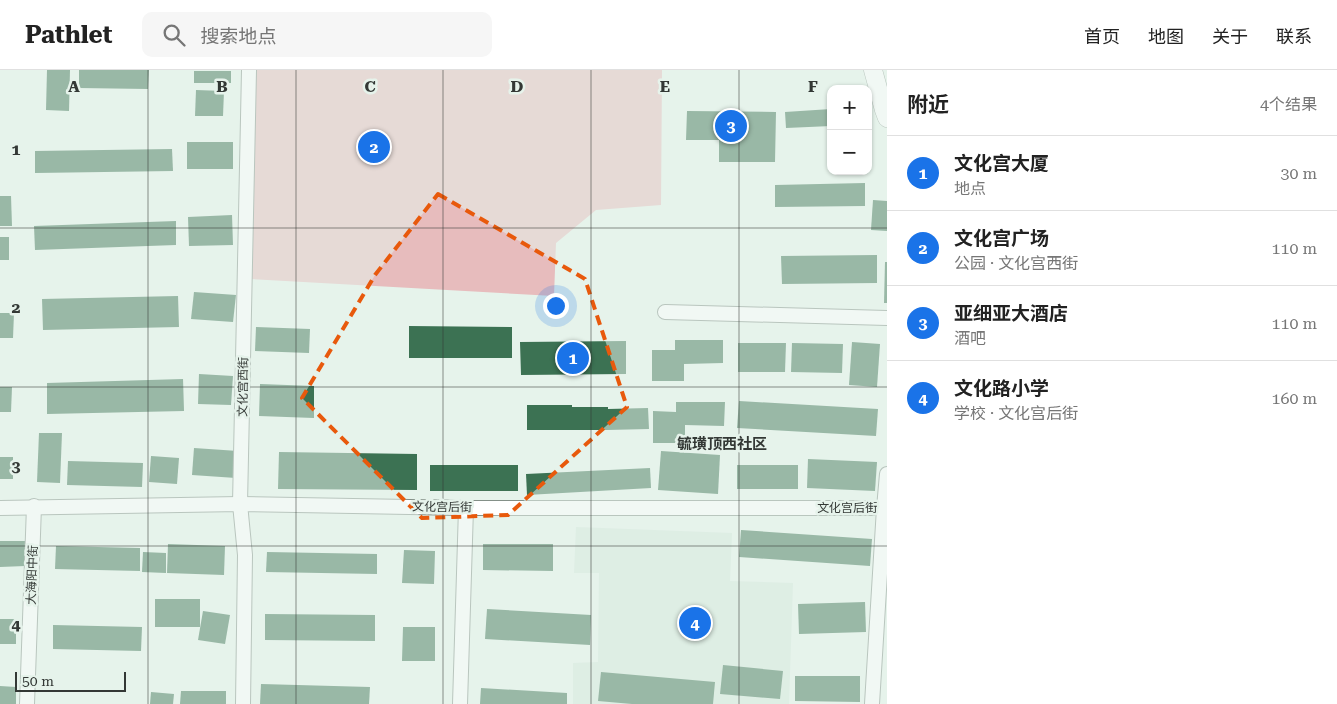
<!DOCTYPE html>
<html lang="zh">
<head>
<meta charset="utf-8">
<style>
	:root { --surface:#fff; --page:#f6f6f6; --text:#222; --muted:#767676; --line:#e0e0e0; --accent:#1a73e8 }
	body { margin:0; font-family:"Roboto Serif","Noto Sans SC",serif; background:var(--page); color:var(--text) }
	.controls { position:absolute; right:15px; top:15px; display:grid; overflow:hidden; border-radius:10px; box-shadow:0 1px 4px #0004 }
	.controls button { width:45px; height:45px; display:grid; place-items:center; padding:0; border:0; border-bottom:1px solid var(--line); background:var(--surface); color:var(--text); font:25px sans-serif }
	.scale { position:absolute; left:15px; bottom:12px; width:111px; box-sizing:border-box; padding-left:5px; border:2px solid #333835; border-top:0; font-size:14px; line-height:18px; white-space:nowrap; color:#333835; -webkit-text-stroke:4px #e6f3eb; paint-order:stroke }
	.you { position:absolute; left:555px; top:235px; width:18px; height:18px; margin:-12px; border:4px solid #fff; border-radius:50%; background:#1a73e8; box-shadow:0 0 0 8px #1a73e833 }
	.badge { display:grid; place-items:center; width:32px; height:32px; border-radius:50%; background:var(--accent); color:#fff; font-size:16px; font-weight:700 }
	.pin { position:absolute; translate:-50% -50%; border:2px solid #fff; box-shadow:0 1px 5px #0006 }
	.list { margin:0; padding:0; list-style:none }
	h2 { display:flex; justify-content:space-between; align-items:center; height:65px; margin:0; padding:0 20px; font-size:21px }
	h2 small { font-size:16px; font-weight:400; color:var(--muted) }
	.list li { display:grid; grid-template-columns:32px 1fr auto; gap:15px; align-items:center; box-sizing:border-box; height:75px; padding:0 20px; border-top:1px solid var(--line) }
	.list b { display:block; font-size:19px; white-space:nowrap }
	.list p { margin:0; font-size:16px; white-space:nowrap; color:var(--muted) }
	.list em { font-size:16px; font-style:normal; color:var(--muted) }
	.icon { flex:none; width:28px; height:28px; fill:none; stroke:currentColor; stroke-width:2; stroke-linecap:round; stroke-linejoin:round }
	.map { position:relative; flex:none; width:887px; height:634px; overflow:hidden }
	header { display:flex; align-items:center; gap:30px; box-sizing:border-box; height:70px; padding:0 25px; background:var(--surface); border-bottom:1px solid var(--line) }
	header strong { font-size:24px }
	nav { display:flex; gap:28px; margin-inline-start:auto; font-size:18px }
	.search { width:350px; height:45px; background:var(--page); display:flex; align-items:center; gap:12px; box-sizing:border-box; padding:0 18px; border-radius:10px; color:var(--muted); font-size:19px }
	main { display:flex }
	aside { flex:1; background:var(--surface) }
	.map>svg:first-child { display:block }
	.built { fill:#d5e8dc }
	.green { fill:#e7bcbd }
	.building { fill:#3c7253 }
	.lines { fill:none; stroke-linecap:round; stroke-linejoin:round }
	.minor-casing { stroke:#849088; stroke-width:16 }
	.tertiary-casing { stroke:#849088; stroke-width:19 }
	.minor { stroke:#fff; stroke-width:14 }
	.tertiary { stroke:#fff; stroke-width:18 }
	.marked { fill:none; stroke:#e8590c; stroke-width:4; stroke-dasharray:10 6; stroke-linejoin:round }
	.grid { fill:none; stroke:#333835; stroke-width:1; stroke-opacity:0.55 }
	.labels { text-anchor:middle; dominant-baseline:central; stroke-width:5; stroke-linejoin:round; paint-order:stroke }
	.street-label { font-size:12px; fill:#333835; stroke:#e6f3eb }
	.quarter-label { font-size:15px; font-weight:bold; fill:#333835; stroke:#e6f3eb }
	.grid-label { font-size:16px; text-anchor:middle; font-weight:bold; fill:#333835; stroke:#e6f3eb; stroke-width:5; stroke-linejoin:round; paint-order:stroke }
</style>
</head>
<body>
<header>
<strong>Pathlet</strong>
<div class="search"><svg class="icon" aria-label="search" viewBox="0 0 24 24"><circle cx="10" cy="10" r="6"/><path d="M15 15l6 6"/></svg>搜索地点</div>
<nav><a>首页</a><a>地图</a><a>关于</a><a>联系</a></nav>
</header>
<main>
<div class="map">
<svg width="887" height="634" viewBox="0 0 887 634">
	<rect width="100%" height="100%" fill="#e6f3eb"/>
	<path class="built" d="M576,457L732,463L730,511L793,513L789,634H573V593L598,592L599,503H574Z"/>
	<path class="green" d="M255,0H662L661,135L596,140L556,173L554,226L250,209Z"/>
	<g class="building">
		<path d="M47,0H70L69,41L46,40Z"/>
		<path d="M79,0H149L148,19L79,18Z"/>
		<rect x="194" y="1" width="37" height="12"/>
		<path d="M196,20L224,21L223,46H195Z"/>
		<path d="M831,39V56L786,58L785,42Z"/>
		<path d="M687,41L776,42L775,92H719V70H686Z"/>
		<rect x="187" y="72" width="46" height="27"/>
		<path d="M172,79L173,101L35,103V81Z"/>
		<path d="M865,113V136L775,137V115Z"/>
		<path d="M0,126H11L12,156H0Z"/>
		<path d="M873,130L887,131V161L871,160Z"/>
		<path d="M232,145L233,175L189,176L188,147Z"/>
		<path d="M176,151V175L35,180L34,156Z"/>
		<rect x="0" y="167" width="9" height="23"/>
		<path d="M877,185V213L782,214L781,186Z"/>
		<path d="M885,192H887V233H884Z"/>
		<path d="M194,222L236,225L233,252L191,249Z"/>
		<path d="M178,226L179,257L43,260L42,229Z"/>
		<path d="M0,243H14L13,268H0Z"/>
		<path d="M409,256L512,257V288H409Z"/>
		<path d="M256,257L310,259L309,283L255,281Z"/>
		<path d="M675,270H723V293L684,294V311H652V280H675Z"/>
		<path d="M626,271V304L521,305L520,272Z"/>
		<path d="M852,272L880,274L877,317L849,315Z"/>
		<path d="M738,273H786L785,302H738Z"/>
		<path d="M792,273L843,274L842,303L791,302Z"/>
		<path d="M199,304L233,306L231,335L198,334Z"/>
		<path d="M183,309L184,341L47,344V313Z"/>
		<path d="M260,314L314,316V348L259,346Z"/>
		<path d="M0,317H12L11,342H0Z"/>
		<path d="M739,331L878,339L876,366L737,358Z"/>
		<path d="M676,332H725L724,356L685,355V373H653V341L676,342Z"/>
		<path d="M527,335H572V337H608V339L648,338L649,359L607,360H527Z"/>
		<path d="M39,363H62L60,413L37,412Z"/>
		<path d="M194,378L238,381L236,408L192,405Z"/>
		<path d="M661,381L720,385L718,424L658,420Z"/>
		<path d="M279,382L417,384V420L278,419Z"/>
		<path d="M151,386L179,388L177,414L149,412Z"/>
		<rect x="0" y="387" width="13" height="22"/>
		<path d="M808,389L877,392L875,421L807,418Z"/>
		<path d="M68,391L143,393L142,417L67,415Z"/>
		<rect x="430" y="395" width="88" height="26"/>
		<rect x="737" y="395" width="61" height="24"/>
		<path d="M650,398L651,418L527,425L526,404Z"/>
		<path d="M741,460L872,469L870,496L739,487Z"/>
		<path d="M0,471H25V496L0,497Z"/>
		<path d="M168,474L225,476L224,505L167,503Z"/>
		<path d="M483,474H553V501L483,500Z"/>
		<path d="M56,476L140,478V501L55,499Z"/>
		<path d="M404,480L435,481L434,514L402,513Z"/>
		<path d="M143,482L166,483V503L142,502Z"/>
		<path d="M267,482L377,484V504L266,502Z"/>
		<rect x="155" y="529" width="45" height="28"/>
		<path d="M865,532L866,562L799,564L798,534Z"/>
		<path d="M487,539L591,545L590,575L485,569Z"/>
		<path d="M203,541L230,545L225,574L198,570Z"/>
		<path d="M265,544L375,545V571L265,570Z"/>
		<rect x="0" y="549" width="16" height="25"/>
		<path d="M53,555L142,557L141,581L53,579Z"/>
		<path d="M403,557H435V591H402Z"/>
		<path d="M723,595L783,601L780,629L720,624Z"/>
		<path d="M601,602L715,612L713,634H632L598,631Z"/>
		<path d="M795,606H860V632L795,631Z"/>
		<path d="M261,614L370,617L369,634H260Z"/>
		<path d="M0,616L16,617V634H0Z"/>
		<path d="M481,618L567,623V634H480Z"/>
		<path d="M181,621H226V634H180Z"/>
		<path d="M151,622L174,624L173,634H150Z"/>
	</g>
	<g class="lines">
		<defs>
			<g id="minor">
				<path d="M665,242L887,248"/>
				<path d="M0,438L240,434L466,438H884"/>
				<path d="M27,634L34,436"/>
				<path d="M243,634L245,485L240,434L249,0"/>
				<path d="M460,634L466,438"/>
				<path d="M872,634L884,438L887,404"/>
			</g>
			<path id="tertiary" d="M873,0L884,40L887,48"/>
		</defs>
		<use href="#minor" class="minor-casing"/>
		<use href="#tertiary" class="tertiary-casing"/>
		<use href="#minor" class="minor"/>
		<use href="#tertiary" class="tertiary"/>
	</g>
	<path d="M0 0H887V634H0ZM438,124L585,209L627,337L508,445L422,448L302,328L375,205Z" fill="#e6f3eb" fill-opacity=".55" fill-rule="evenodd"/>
	<path class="marked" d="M438,124L585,209L627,337L508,445L422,448L302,328L375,205Z"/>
	<path class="grid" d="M148,0V634M296,0V634M443,0V634M591,0V634M739,0V634M0,158H887M0,317H887M0,476H887"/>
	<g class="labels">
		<g class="street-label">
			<text transform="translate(243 317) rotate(-89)">文化宫西街</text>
			<text transform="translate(442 437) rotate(1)">文化宫后街</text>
			<text x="847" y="438">文化宫后街</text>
			<text transform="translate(32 505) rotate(-88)">大海阳中街</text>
		</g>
		<g class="quarter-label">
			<text x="722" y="374">毓璜顶西社区</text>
		</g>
	</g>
	<g class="grid-label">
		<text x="74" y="22">A</text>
		<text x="222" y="22">B</text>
		<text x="370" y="22">C</text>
		<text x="517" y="22">D</text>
		<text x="665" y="22">E</text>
		<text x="813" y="22">F</text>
		<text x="16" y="85">1</text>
		<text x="16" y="243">2</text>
		<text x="16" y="402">3</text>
		<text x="16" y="560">4</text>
	</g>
</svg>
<div class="controls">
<button>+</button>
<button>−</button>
</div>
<div class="scale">50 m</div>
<div class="you"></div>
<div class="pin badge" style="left:573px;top:288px">1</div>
<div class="pin badge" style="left:374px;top:77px">2</div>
<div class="pin badge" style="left:731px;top:56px">3</div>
<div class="pin badge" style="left:695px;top:553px">4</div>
</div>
<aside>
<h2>附近<small>4个结果</small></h2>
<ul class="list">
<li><span class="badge">1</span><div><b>文化宫大厦</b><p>地点</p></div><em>30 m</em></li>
<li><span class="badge">2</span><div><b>文化宫广场</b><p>公园 · 文化宫西街</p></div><em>110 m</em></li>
<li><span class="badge">3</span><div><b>亚细亚大酒店</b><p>酒吧</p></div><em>110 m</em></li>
<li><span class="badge">4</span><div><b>文化路小学</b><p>学校 · 文化宫后街</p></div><em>160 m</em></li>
</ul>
</aside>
</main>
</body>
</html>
